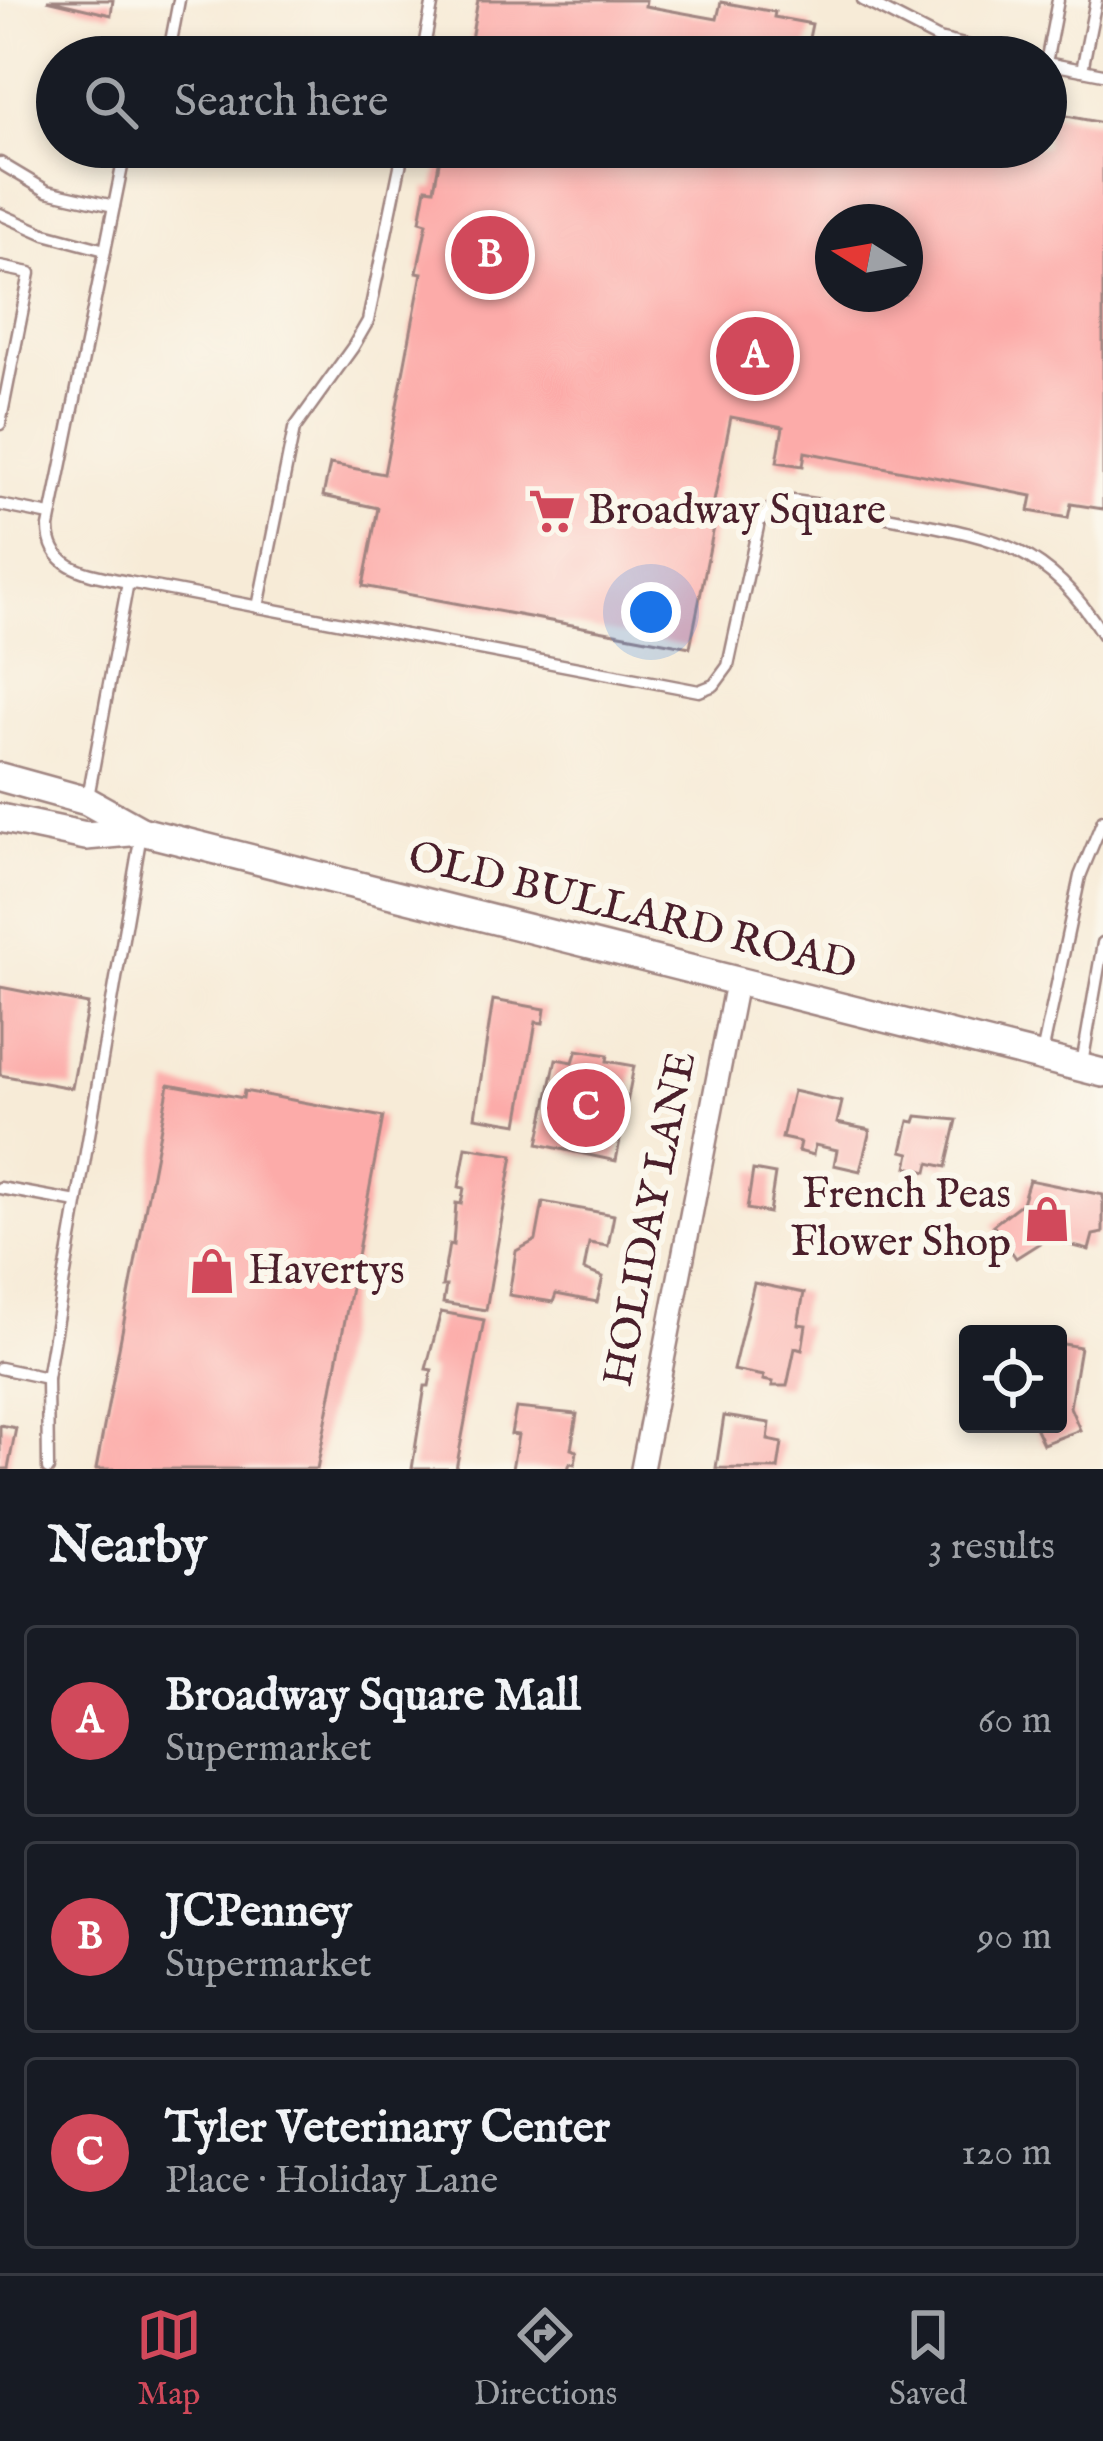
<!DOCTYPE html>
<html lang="en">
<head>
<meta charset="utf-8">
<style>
	:root { --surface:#171b24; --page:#20242c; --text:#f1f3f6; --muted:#9ea1a6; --line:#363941; --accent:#d1495b }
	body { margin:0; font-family:"IM FELL English",serif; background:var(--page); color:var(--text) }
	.controls { position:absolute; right:36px; bottom:36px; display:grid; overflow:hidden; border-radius:12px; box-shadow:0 6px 18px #0003 }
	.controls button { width:108px; height:108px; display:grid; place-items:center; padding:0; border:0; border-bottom:3px solid var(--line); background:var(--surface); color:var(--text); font:60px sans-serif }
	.compass { position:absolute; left:815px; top:204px; width:108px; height:108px; border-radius:50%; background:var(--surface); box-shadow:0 6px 18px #0003; rotate:281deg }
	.you { position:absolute; left:651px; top:612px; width:42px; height:42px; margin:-30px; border:9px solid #fff; border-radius:50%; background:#1a73e8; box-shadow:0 0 0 18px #1a73e833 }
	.badge { display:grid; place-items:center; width:78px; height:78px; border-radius:50%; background:var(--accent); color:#fff; font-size:39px; font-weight:700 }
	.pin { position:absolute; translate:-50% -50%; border:6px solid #fff; box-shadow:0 3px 12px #0006 }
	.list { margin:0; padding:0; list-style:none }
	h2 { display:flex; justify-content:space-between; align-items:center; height:156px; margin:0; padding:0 48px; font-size:51px }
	h2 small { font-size:39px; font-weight:400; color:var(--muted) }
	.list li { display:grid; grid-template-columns:78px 1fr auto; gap:36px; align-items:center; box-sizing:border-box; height:192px; margin:0 24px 24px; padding:0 24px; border:3px solid var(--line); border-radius:12px }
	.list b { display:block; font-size:45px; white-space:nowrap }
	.list p { margin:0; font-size:39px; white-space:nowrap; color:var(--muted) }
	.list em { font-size:39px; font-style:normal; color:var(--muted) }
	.icon { flex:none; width:66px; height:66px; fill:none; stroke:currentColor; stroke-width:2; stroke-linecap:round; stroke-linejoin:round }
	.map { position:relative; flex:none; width:1103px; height:1469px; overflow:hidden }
	.search { position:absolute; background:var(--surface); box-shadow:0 6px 18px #0003; left:36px; right:36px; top:36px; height:132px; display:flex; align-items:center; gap:30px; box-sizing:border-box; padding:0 42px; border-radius:66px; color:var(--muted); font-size:45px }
	.sheet { height:804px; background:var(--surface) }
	nav { display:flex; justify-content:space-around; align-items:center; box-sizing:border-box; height:168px; border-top:3px solid var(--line); background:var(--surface); font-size:33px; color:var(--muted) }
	nav a { display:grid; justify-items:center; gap:6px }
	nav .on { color:var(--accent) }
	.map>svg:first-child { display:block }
	.building { fill:#fcaba9; fill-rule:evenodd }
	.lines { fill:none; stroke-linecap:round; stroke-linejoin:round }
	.service-casing { stroke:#a08581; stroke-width:15 }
	.minor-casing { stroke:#a08581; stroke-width:26 }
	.tertiary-casing { stroke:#a08581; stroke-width:32 }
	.service { stroke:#fff; stroke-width:10 }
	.minor { stroke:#fff; stroke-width:21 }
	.tertiary { stroke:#fff; stroke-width:27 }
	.labels { text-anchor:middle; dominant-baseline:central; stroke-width:12; stroke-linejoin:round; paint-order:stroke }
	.poi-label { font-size:42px; fill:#4a1f2b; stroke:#fbf7ec; text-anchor:start }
	.street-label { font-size:42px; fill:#4a1f2b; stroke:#fbf7ec }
</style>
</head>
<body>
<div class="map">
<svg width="1103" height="1469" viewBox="0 0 1103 1469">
	<rect width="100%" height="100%" fill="#fbf7ec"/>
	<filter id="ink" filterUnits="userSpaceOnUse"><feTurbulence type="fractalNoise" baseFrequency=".00833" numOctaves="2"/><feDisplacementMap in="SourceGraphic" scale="24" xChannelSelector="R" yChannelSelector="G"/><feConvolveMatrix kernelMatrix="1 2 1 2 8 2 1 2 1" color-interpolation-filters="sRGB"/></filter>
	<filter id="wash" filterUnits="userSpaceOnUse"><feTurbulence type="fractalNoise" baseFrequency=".004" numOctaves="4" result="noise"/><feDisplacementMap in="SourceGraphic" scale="48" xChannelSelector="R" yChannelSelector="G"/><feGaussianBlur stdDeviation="2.7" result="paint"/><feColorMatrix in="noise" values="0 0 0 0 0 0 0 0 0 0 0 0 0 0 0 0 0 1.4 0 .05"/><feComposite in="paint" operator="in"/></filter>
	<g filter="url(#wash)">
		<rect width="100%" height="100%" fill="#f7ebd7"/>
		<g id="blocks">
			<g class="building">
				<path d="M47,0H113L111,15Z"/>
				<path d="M478,0H646L645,6L717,19L721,2L775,12L774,17L812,24L805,57H468Z"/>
				<path d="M1046,112L1103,123V509L1071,504L1068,518L1029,511L1032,496L805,452L803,466L777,462L783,427L731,417L709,526L714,527L690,647L363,586L378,508L323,496L330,464L384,474L422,273L417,272L427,223L420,221L426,188L434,189L442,147H1046ZM833,222H905V294H833Z"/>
				<path d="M0,987L88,1004L72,1088L0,1075Z"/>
				<path d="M493,1000L545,1009L543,1023L536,1022L518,1124L475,1117Z"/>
				<path d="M577,1050L608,1055L607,1061L634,1066L616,1161L538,1144L556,1059L573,1062Z"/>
				<path d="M169,1084L243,1098L244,1091L383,1117L317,1469H96Z"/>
				<path d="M793,1091L842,1102L837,1123L870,1130L860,1171L834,1165L837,1150L815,1145L813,1155L798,1151L800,1142L782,1138Z"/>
				<path d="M917,1116L957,1120L946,1167L929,1163L927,1172L907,1167L910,1153L902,1151L909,1121L915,1122Z"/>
				<path d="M466,1147L513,1155L486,1310L443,1303L446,1286H442L449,1244L453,1245L456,1203L461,1204L464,1188L459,1187Z"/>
				<path d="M753,1170L775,1174L769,1213L747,1209Z"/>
				<path d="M1029,1180L1103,1195V1233L1093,1235L1089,1250L1046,1239L1016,1258L993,1225L1022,1203Z"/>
				<path d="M543,1202L614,1215L608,1246L589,1243L584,1270L603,1277L597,1302L556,1294L553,1302L509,1295L516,1251L536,1240Z"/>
				<path d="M754,1283L804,1293L798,1324L806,1325L802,1350L795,1348L787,1386H772L773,1382L763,1380L764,1376L733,1370Z"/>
				<path d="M441,1312L484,1320L456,1469H412L425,1386H429L432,1370L426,1369Z"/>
				<path d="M1058,1343L1080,1347L1070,1407L1080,1430L1043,1444L1036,1429L1040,1424H1058Z"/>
				<path d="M516,1408L577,1414L571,1449L577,1451L575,1464L570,1463L568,1469H512L518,1435L511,1434Z"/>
				<path d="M724,1416L770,1423L768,1440L782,1443L778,1469L716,1468Z"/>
				<path d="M0,1425L16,1428L8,1469H0Z"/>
			</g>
		</g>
	</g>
	<g filter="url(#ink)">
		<use href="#blocks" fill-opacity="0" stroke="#a08581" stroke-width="3"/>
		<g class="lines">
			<defs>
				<g id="service">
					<path d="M863,0L939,39L1015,57"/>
					<path d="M1058,0L1046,63L1103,74"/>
					<path d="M168,57L179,0"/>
					<path d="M422,57L433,0"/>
					<path d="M1082,70L1096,0"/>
					<path d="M126,147L49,527C49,572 93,574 128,582L699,691L714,685L728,666L759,522L770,509L793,501C830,506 866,513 903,520C998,538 1048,547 1103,635"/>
					<path d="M0,163L47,191L114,206"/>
					<path d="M0,214L45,234L105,250"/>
					<path d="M0,267L30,273L0,424"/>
					<path d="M0,505L50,515"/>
					<path d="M258,607L294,429L353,347L368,321L404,147"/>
					<path d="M88,797L128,582"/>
					<path d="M1042,1054L1080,876L1103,820"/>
					<path d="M1082,1064L1103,943"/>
					<path d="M0,1188L77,1202"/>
					<path d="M0,1368L47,1378"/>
					<path d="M48,1469L47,1378L141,834"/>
				</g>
				<path id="minor" d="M642,1469L736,983"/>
				<g id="tertiary">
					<path d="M0,777L87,801L141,831L1103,1073"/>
					<path d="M0,818L86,836L141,831"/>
				</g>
			</defs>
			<use href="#service" class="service-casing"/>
			<use href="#minor" class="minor-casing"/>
			<use href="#tertiary" class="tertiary-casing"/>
			<use href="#service" class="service"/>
			<use href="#minor" class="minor"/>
			<use href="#tertiary" class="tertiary"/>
		</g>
	</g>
	<defs>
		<symbol id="supermarket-bare" viewBox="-9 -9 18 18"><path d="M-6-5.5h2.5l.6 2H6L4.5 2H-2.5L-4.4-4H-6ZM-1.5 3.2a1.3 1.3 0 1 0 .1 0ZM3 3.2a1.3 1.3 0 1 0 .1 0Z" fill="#d1495b" stroke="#fbf7ec" stroke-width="2.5" paint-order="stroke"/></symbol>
		<symbol id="shop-bare" viewBox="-9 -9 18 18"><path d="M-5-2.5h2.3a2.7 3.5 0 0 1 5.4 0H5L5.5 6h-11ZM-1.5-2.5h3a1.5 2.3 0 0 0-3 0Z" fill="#d1495b" stroke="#fbf7ec" stroke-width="2.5" paint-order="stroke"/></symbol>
	</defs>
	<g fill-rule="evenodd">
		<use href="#supermarket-bare" x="519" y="478" width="66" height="66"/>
		<use href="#shop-bare" x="1014" y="1186" width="66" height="66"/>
		<use href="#shop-bare" x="179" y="1238" width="66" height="66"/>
	</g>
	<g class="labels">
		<g class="poi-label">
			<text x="588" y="511">Broadway Square</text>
			<text x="1011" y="1195" text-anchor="end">French Peas<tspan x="1011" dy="48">Flower Shop</tspan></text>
			<text x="248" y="1271">Havertys</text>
		</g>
		<g class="street-label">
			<text transform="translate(632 912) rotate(14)">OLD BULLARD ROAD</text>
			<text transform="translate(651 1219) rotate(-79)">HOLIDAY LANE</text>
		</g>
	</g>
</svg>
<div class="controls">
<button><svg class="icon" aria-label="locate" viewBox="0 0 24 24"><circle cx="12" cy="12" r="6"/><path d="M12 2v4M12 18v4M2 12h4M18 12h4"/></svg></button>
</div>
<svg class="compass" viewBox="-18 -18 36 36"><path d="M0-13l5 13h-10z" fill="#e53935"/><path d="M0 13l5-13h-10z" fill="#9ea1a6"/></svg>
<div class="you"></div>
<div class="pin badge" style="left:755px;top:356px">A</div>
<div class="pin badge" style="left:490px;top:255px">B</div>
<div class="pin badge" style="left:586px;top:1108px">C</div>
<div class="search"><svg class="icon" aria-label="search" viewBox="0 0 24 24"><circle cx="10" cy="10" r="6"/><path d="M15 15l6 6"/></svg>Search here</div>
</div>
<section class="sheet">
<h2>Nearby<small>3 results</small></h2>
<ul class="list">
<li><span class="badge">A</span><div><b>Broadway Square Mall</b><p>Supermarket</p></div><em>60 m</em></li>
<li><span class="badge">B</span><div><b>JCPenney</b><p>Supermarket</p></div><em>90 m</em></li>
<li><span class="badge">C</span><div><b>Tyler Veterinary Center</b><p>Place · Holiday Lane</p></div><em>120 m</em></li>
</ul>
</section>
<nav>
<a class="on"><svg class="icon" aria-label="map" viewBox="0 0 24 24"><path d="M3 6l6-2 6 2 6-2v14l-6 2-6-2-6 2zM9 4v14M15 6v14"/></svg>Map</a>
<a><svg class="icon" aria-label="directions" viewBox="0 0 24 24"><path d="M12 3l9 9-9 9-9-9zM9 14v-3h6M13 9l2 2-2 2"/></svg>Directions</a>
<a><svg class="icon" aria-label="saved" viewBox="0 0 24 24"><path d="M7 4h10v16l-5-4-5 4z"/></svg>Saved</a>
</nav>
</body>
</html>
